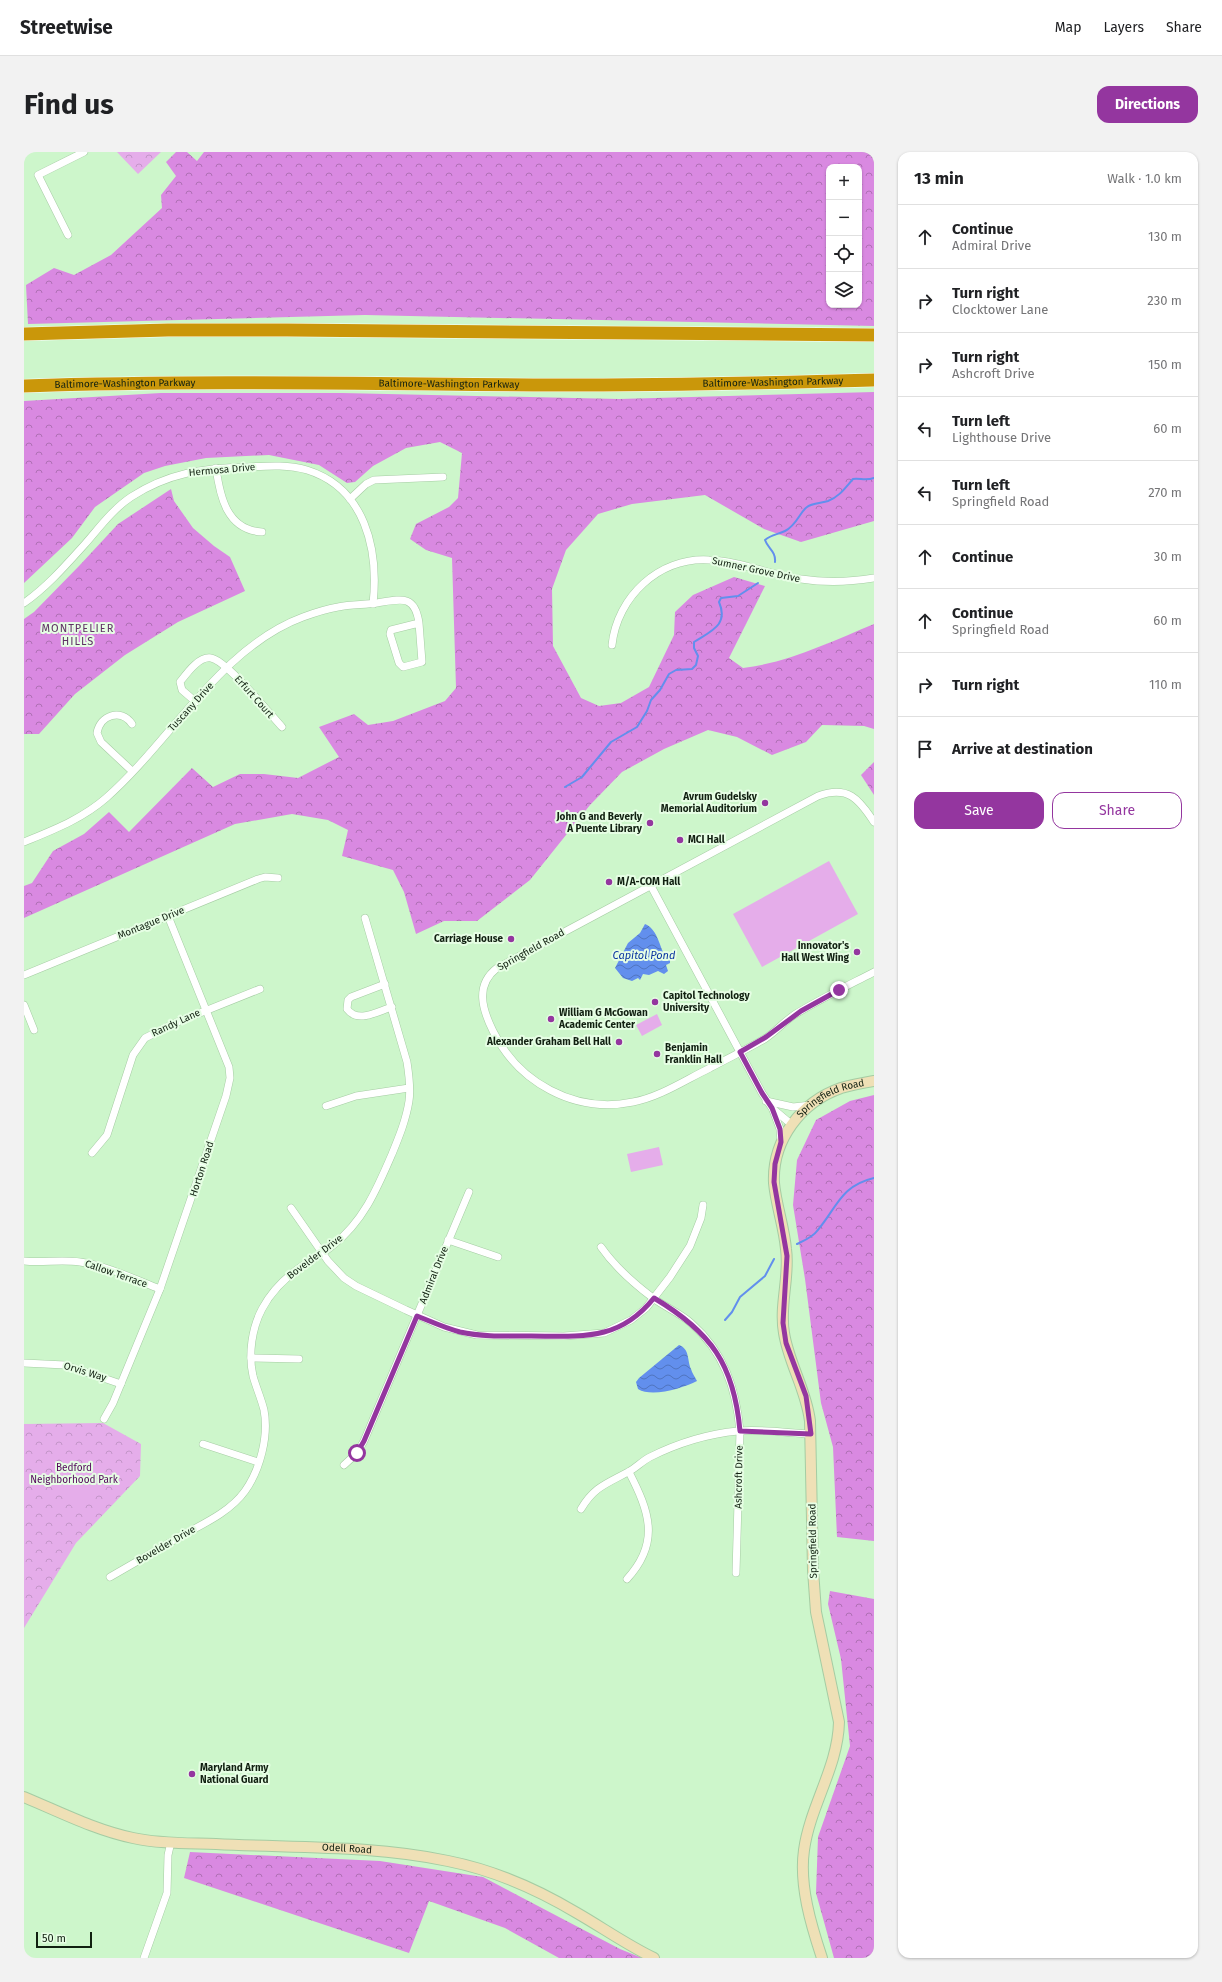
<!DOCTYPE html>
<html lang="en">
<head>
<meta charset="utf-8">
<style>
	:root { --surface:#fff; --page:#f2f2f2; --text:#202124; --muted:#757577; --line:#e0e0e0; --accent:#94369f }
	body { margin:0; font-family:"Fira Sans",sans-serif; background:var(--page); color:var(--text) }
	.controls { position:absolute; right:12px; top:12px; display:grid; overflow:hidden; border-radius:8px; box-shadow:0 1px 3px #0004 }
	.controls button { width:36px; height:36px; display:grid; place-items:center; padding:0; border:0; border-bottom:1px solid var(--line); background:var(--surface); color:var(--text); font:20px sans-serif }
	.scale { position:absolute; left:12px; bottom:10px; width:56px; box-sizing:border-box; padding-left:4px; border:2px solid #112011; border-top:0; font-size:11px; line-height:14px; white-space:nowrap; color:#112011; -webkit-text-stroke:3px #e6fee4; paint-order:stroke }
	.stop { position:absolute; width:12px; height:12px; margin:-9px; border:3px solid #94369f; border-radius:50%; background:#fff }
	.stop.end { background:#94369f; border-color:#fff; box-shadow:0 1px 4px #0008 }
	.list { margin:0; padding:0; list-style:none }
	h2 { display:flex; justify-content:space-between; align-items:center; height:52px; margin:0; padding:0 16px; font-size:17px }
	h2 small { font-size:13px; font-weight:400; color:var(--muted) }
	.list li { display:grid; grid-template-columns:26px 1fr auto; gap:12px; align-items:center; box-sizing:border-box; height:64px; padding:0 16px; border-top:1px solid var(--line) }
	.list b { display:block; font-size:15px; white-space:nowrap }
	.list p { margin:0; font-size:13px; white-space:nowrap; color:var(--muted) }
	.list em { font-size:13px; font-style:normal; color:var(--muted) }
	.actions { display:flex; gap:8px; padding:12px 16px }
	.actions a { flex:1; padding:9px 0; border:1px solid var(--accent); border-radius:12px; text-align:center; font-size:14px; color:var(--accent) }
	.actions .main { background:var(--accent); color:#fff }
	.icon { flex:none; width:22px; height:22px; fill:none; stroke:currentColor; stroke-width:2; stroke-linecap:round; stroke-linejoin:round }
	.map { position:relative; flex:none; width:850px; height:1806px; overflow:hidden; border-radius:12px }
	header { display:flex; align-items:center; gap:24px; box-sizing:border-box; height:56px; padding:0 20px; background:var(--surface); border-bottom:1px solid var(--line) }
	header strong { font-size:19px }
	nav { display:flex; gap:22px; margin-inline-start:auto; font-size:14px }
	.intro { display:flex; align-items:center; justify-content:space-between; box-sizing:border-box; height:96px; padding:0 24px }
	h1 { margin:0; font-size:28px }
	.button { padding:10px 18px; border-radius:12px; background:var(--accent); color:#fff; font-size:14px; font-weight:700 }
	main { display:flex; gap:24px; padding:0 24px }
	aside { flex:1; background:var(--surface); border-radius:12px; box-shadow:0 1px 3px #0004 }
	.map>svg:first-child { display:block }
	.forest { fill:url(#forest-crowns); fill-rule:evenodd }
	.park { fill:url(#park-crowns) }
	.pitch { fill:#e5adea }
	.water { fill:url(#water-waves) }
	.lines { fill:none; stroke-linecap:round; stroke-linejoin:round }
	.stream { stroke:#628fed; stroke-width:2 }
	.street-casing { stroke:#a5cca3; stroke-width:8 }
	.secondary-casing { stroke:#a5cca3; stroke-width:12 }
	.highway-casing { stroke:#fff; stroke-width:14 }
	.street { stroke:#fff; stroke-width:7 }
	.secondary { stroke:#efe0b6; stroke-width:10 }
	.highway { stroke:#ca970a; stroke-width:13 }
	.route { stroke:#94369f; stroke-width:5 }
	.poi-dot { fill:#94369f; stroke:#e6fee4; stroke-width:1.5 }
	.labels { text-anchor:middle; dominant-baseline:central; stroke-width:4; stroke-linejoin:round; paint-order:stroke }
	.street-label { font-size:10px; fill:#112011; stroke:#e6fee4 }
	.poi-label { font-size:10px; font-weight:bold; fill:#112011; stroke:#e6fee4; text-anchor:start }
	.park-label { font-size:10px; fill:#52055a; stroke:#e6fee4 }
	.neighbourhood-label { font-size:11px; letter-spacing:1px; fill:#5f3164; stroke:#e6fee4 }
	.water-label { font-size:11px; font-style:italic; fill:#0b36a1; stroke:#e6fee4 }
</style>
</head>
<body>
<header>
<strong>Streetwise</strong>
<nav><a>Map</a><a>Layers</a><a>Share</a></nav>
</header>
<div class="intro"><h1>Find us</h1><a class="button">Directions</a></div>
<main>
<div class="map">
<svg width="850" height="1806" viewBox="0 0 850 1806">
	<defs>
		<pattern id="forest-crowns" width="20" height="18" patternUnits="userSpaceOnUse"><rect width="20" height="18" fill="#d989e1"/><path d="M2 6a3 3 0 1 1 6 0M12 15a3 3 0 1 1 6 0" fill="none" stroke="#af70b5"/></pattern>
		<pattern id="park-crowns" width="20" height="18" patternUnits="userSpaceOnUse"><rect width="20" height="18" fill="#e5adea"/><path d="M2 6a3 3 0 1 1 6 0M12 15a3 3 0 1 1 6 0" fill="none" stroke="#c395c8"/></pattern>
		<pattern id="water-waves" width="16" height="10" patternUnits="userSpaceOnUse"><rect width="16" height="10" fill="#628fed"/><path d="M0 5q4-4 8 0t8 0" fill="none" stroke="#4f74bf"/></pattern>
	</defs>
	<rect width="100%" height="100%" fill="#cdf6cb"/>
	<g class="forest">
		<path d="M152,0H163L173,9L180,0H850V174L341,163L4,172L2,133L30,116L50,123L87,103L138,56L137,43L152,24L142,10ZM805,15H835V153H805Z"/>
		<path d="M850,240V369L777,390L740,377L681,343L608,352L574,362L542,398L528,437L529,494L557,546L575,554L597,551L625,535L650,483L651,460L669,443L710,425L741,434L705,506L719,516C763,511 809,489 850,472V577L840,574L798,573L782,590L748,603L713,585L684,578L640,597L598,620L566,653L506,728L453,769H420L392,782L380,740L369,718L318,704L324,678L304,668L268,662L211,672L0,766V734L8,731L29,699L60,682L85,660L105,680L168,616L189,635L216,622H240L274,626L315,605L295,575L330,562L344,573L369,569L421,549L432,536L428,406L402,398L386,387L392,372L425,355L434,346L438,301L416,290L382,296L349,314L331,330L323,331L295,313L245,303L182,306L141,314L120,321L71,355L48,386L0,431V249L137,241H318L595,247Z"/>
		<path d="M147,337L150,349L169,376L190,394L206,405L221,439L154,470L101,503L51,542L15,582H0V467L10,460L55,414L94,372Z"/>
		<path d="M850,610V643L837,623Z"/>
		<path d="M850,943V1389L813,1385L809,1295L797,1251L781,1127L769,1053L773,1008L792,968L826,949Z"/>
		<path d="M806,1439L850,1447V1806H810L792,1741L794,1685L826,1594L817,1507L804,1452Z"/>
		<path d="M166,1700L356,1709L459,1725L596,1797L618,1806H535L481,1776L405,1749L385,1801L160,1726Z"/>
	</g>
	<g class="park">
		<path d="M93,0H137L114,22Z"/>
		<path d="M79,1271L117,1292L116,1324L52,1391L0,1476V1272Z"/>
	</g>
	<g class="pitch">
		<path d="M805,709L834,762L738,815L709,762Z"/>
		<path d="M633,862L638,873L618,884L612,873Z"/>
		<path d="M635,995L639,1013L607,1020L603,1002Z"/>
		<path d="M67,1318L78,1335L48,1355L37,1338Z"/>
	</g>
	<g class="water">
		<path d="M621,772C633,777 635,792 640,802L646,805V811L642,813L644,819L640,822L634,819L625,823L619,822L616,828L614,826L608,829L599,826L591,816L604,791L616,781Z"/>
		<path d="M655,1193C666,1197 663,1208 667,1217C668,1221 671,1225 673,1229C659,1236 628,1246 614,1237L612,1230L615,1226Z"/>
	</g>
	<g class="lines">
		<g class="stream">
			<path d="M751,410C752,399 744,397 741,388C748,382 753,383 761,379C773,373 775,361 783,355C787,351 798,351 804,349C815,345 821,336 829,327C836,326 842,329 850,326"/>
			<path d="M541,635L558,625L587,590L613,575L623,559L627,548L636,538L645,522L652,518L668,517L672,513L674,504L670,496V490C687,479 705,473 695,450L697,446L714,444L734,431"/>
			<path d="M773,1092C779,1089 789,1085 793,1079C813,1056 816,1034 850,1026"/>
			<path d="M701,1168L708,1160L716,1145L741,1124L750,1107"/>
		</g>
		<defs>
			<g id="street">
				<path d="M44,83L14,23L60,0"/>
				<path d="M192,316C196,345 203,378 238,380"/>
				<path d="M326,347L342,332L350,328L419,325"/>
				<path d="M0,451C23,435 42,413 61,392C75,376 89,357 107,345C144,321 179,316 222,315C242,314 263,312 283,318C341,336 355,397 349,452"/>
				<path d="M588,493C593,445 635,405 685,408C716,409 746,423 777,427C802,431 826,430 850,426"/>
				<path d="M172,550L158,538L156,530C163,521 175,504 187,506C202,508 246,562 258,575"/>
				<path d="M108,572C97,556 76,563 73,581L77,590L108,619"/>
				<path d="M850,670C835,647 824,633 794,644L473,816C451,833 458,857 469,879C494,930 550,962 609,950C636,945 661,928 686,916C704,906 724,897 742,886C752,879 760,870 770,863C796,847 823,834 850,820"/>
				<path d="M0,690C29,678 58,667 82,646C146,590 197,495 279,465C290,461 302,457 314,455C327,452 340,453 353,451C377,447 391,442 395,471L398,510L379,515L375,511L366,482L367,478L395,471"/>
				<path d="M627,734L738,941L748,956L767,972"/>
				<path d="M0,823L234,727L241,725L254,726"/>
				<path d="M361,832L327,845L324,848L323,857C334,872 354,859 368,855"/>
				<path d="M0,853L10,878"/>
				<path d="M742,949L769,955L787,953"/>
				<path d="M302,954L332,944L385,936"/>
				<path d="M749,958L756,977L757,990"/>
				<path d="M68,1001L83,983L109,903L121,886L151,871L236,837"/>
				<path d="M267,1056L304,1109L320,1126L332,1134L382,1158L420,1175L453,1183L540,1184L580,1181L607,1168L622,1156L646,1125L666,1094L677,1066L679,1053"/>
				<path d="M424,1088L474,1105"/>
				<path d="M577,1095C591,1115 609,1131 629,1146C641,1155 656,1161 667,1171C700,1200 712,1236 716,1279L712,1421"/>
				<path d="M0,1109C19,1111 37,1107 56,1110C83,1114 110,1127 136,1137"/>
				<path d="M227,1206L275,1207"/>
				<path d="M0,1211L41,1213L97,1232"/>
				<path d="M80,1267L89,1251L136,1137L202,944L206,926L205,915L144,764"/>
				<path d="M179,1292L234,1310"/>
				<path d="M320,1313L333,1301L340,1289L445,1040"/>
				<path d="M557,1357C570,1335 582,1332 604,1320C612,1316 618,1309 626,1305C654,1291 683,1282 714,1279C738,1277 764,1281 787,1282"/>
				<path d="M86,1425C110,1411 133,1398 157,1384C179,1372 206,1360 221,1339C236,1318 245,1284 240,1258C237,1246 232,1235 229,1224C224,1202 228,1176 238,1157C247,1140 262,1125 278,1114C288,1107 299,1102 308,1094C339,1070 353,1037 368,1002C375,985 382,968 385,949C387,936 385,923 383,910L341,766"/>
				<path d="M603,1427C637,1390 625,1359 605,1320"/>
				<path d="M120,1806L143,1741L144,1703L147,1690"/>
			</g>
			<g id="secondary">
				<path id="s1" d="M0,1645C36,1660 71,1678 109,1686C136,1692 165,1691 192,1692C269,1696 348,1693 424,1709C469,1718 513,1737 553,1761C579,1776 603,1793 630,1806"/>
				<path id="s2" d="M798,1806C787,1773 775,1733 780,1698C786,1654 814,1615 815,1570L792,1460L789,1418L786,1269C782,1237 765,1212 760,1181C755,1153 766,1125 762,1097C760,1074 752,1053 750,1031C748,988 777,950 817,936C828,933 839,931 850,929"/>
			</g>
			<g id="highway">
				<path d="M0,182L144,178H263L850,183"/>
				<path id="s3" d="M0,234C177,228 353,232 530,233C636,233 743,231 850,228"/>
			</g>
		</defs>
		<use href="#street" class="street-casing"/>
		<use href="#secondary" class="secondary-casing"/>
		<use href="#highway" class="highway-casing"/>
		<use href="#street" class="street"/>
		<use href="#secondary" class="secondary"/>
		<use href="#highway" class="highway"/>
	</g>
	<g class="lines">
		<path class="route" d="M333,1301L340,1289L393,1164C408,1170 421,1176 436,1180C459,1185 483,1184 507,1184C530,1184 557,1186 580,1180C600,1175 617,1162 630,1146C687,1180 710,1212 716,1279L787,1282L782,1244L762,1191L759,1171L763,1104L750,1030L751,1012L757,990L756,977L748,956L738,941L716,900L742,885L777,859L815,838"/>
	</g>
	<g class="poi-dot">
		<circle cx="741" cy="651" r="4"/>
		<circle cx="626" cy="671" r="4"/>
		<circle cx="656" cy="688" r="4"/>
		<circle cx="585" cy="730" r="4"/>
		<circle cx="487" cy="787" r="4"/>
		<circle cx="833" cy="800" r="4"/>
		<circle cx="631" cy="850" r="4"/>
		<circle cx="527" cy="867" r="4"/>
		<circle cx="595" cy="890" r="4"/>
		<circle cx="633" cy="902" r="4"/>
		<circle cx="168" cy="1622" r="4"/>
	</g>
	<g class="labels">
		<g class="street-label">
			<text stroke="none"><textPath href="#s3" startOffset="425">Baltimore-Washington Parkway</textPath></text>
			<text stroke="none"><textPath href="#s3" startOffset="749">Baltimore-Washington Parkway</textPath></text>
			<text stroke="none"><textPath href="#s3" startOffset="101">Baltimore-Washington Parkway</textPath></text>
			<text transform="translate(198 318) rotate(-5)">Hermosa Drive</text>
			<text transform="translate(732 418) rotate(12)">Sumner Grove Drive</text>
			<text transform="translate(230 545) rotate(48)">Erfurt Court</text>
			<text transform="translate(167 555) rotate(-48)">Tuscany Drive</text>
			<text transform="translate(127 771) rotate(-22)">Montague Drive</text>
			<text transform="translate(507 798) rotate(-29)">Springfield Road</text>
			<text transform="translate(152 871) rotate(-25)">Randy Lane</text>
			<text stroke="none"><textPath href="#s2" startOffset="901">Springfield Road</textPath></text>
			<text transform="translate(178 1017) rotate(-72)">Horton Road</text>
			<text transform="translate(291 1105) rotate(-37)">Bovelder Drive</text>
			<text transform="translate(92 1122) rotate(19)">Callow Terrace</text>
			<text transform="translate(410 1123) rotate(-68)">Admiral Drive</text>
			<text transform="translate(61 1220) rotate(17)">Orvis Way</text>
			<text transform="translate(715 1325) rotate(-89)">Ashcroft Drive</text>
			<text transform="translate(789 1389) rotate(-91)">Springfield Road</text>
			<text transform="translate(142 1393) rotate(-30)">Bovelder Drive</text>
			<text stroke="none"><textPath href="#s1" startOffset="331">Odell Road</textPath></text>
		</g>
		<g class="poi-label">
			<text x="733" y="645" text-anchor="end">Avrum Gudelsky<tspan x="733" dy="12">Memorial Auditorium</tspan></text>
			<text x="618" y="665" text-anchor="end">John G and Beverly<tspan x="618" dy="12">A Puente Library</tspan></text>
			<text x="664" y="688">MCI Hall</text>
			<text x="593" y="730">M/A-COM Hall</text>
			<text x="479" y="787" text-anchor="end">Carriage House</text>
			<text x="825" y="794" text-anchor="end">Innovator's<tspan x="825" dy="12">Hall West Wing</tspan></text>
			<text x="639" y="844">Capitol Technology<tspan x="639" dy="12">University</tspan></text>
			<text x="535" y="861">William G McGowan<tspan x="535" dy="12">Academic Center</tspan></text>
			<text x="587" y="890" text-anchor="end">Alexander Graham Bell Hall</text>
			<text x="641" y="896">Benjamin<tspan x="641" dy="12">Franklin Hall</tspan></text>
			<text x="176" y="1616">Maryland Army<tspan x="176" dy="12">National Guard</tspan></text>
		</g>
		<g class="park-label">
			<text x="50" y="1316">Bedford<tspan x="50" dy="12">Neighborhood Park</tspan></text>
		</g>
		<g class="neighbourhood-label">
			<text x="54" y="476">MONTPELIER<tspan x="54" dy="13">HILLS</tspan></text>
		</g>
		<g class="water-label">
			<text x="620" y="803">Capitol Pond</text>
		</g>
	</g>
</svg>
<div class="controls">
<button>+</button>
<button>−</button>
<button><svg class="icon" aria-label="locate" viewBox="0 0 24 24"><circle cx="12" cy="12" r="6"/><path d="M12 2v4M12 18v4M2 12h4M18 12h4"/></svg></button>
<button><svg class="icon" aria-label="layers" viewBox="0 0 24 24"><path d="M12 4l9 5-9 5-9-5zM3 14l9 5 9-5"/></svg></button>
</div>
<div class="scale">50 m</div>
<div class="stop" style="left:333px;top:1301px"></div>
<div class="stop end" style="left:815px;top:838px"></div>
</div>
<aside>
<h2>13 min<small>Walk · 1.0 km</small></h2>
<ul class="list">
<li><svg class="icon" aria-label="ahead" viewBox="0 0 24 24"><path d="M12 20V5M6 11l6-6 6 6"/></svg><div><b>Continue</b><p>Admiral Drive</p></div><em>130 m</em></li>
<li><svg class="icon" aria-label="right" viewBox="0 0 24 24"><path d="M7 20v-9h11M14 6l5 5-5 5"/></svg><div><b>Turn right</b><p>Clocktower Lane</p></div><em>230 m</em></li>
<li><svg class="icon" aria-label="right" viewBox="0 0 24 24"><path d="M7 20v-9h11M14 6l5 5-5 5"/></svg><div><b>Turn right</b><p>Ashcroft Drive</p></div><em>150 m</em></li>
<li><svg class="icon" aria-label="left" viewBox="0 0 24 24"><path d="M17 20v-9H6M10 6l-5 5 5 5"/></svg><div><b>Turn left</b><p>Lighthouse Drive</p></div><em>60 m</em></li>
<li><svg class="icon" aria-label="left" viewBox="0 0 24 24"><path d="M17 20v-9H6M10 6l-5 5 5 5"/></svg><div><b>Turn left</b><p>Springfield Road</p></div><em>270 m</em></li>
<li><svg class="icon" aria-label="ahead" viewBox="0 0 24 24"><path d="M12 20V5M6 11l6-6 6 6"/></svg><div><b>Continue</b></div><em>30 m</em></li>
<li><svg class="icon" aria-label="ahead" viewBox="0 0 24 24"><path d="M12 20V5M6 11l6-6 6 6"/></svg><div><b>Continue</b><p>Springfield Road</p></div><em>60 m</em></li>
<li><svg class="icon" aria-label="right" viewBox="0 0 24 24"><path d="M7 20v-9h11M14 6l5 5-5 5"/></svg><div><b>Turn right</b></div><em>110 m</em></li>
<li><svg class="icon" aria-label="arrive" viewBox="0 0 24 24"><path d="M6 21V4h12l-3 4 3 4H6"/></svg><div><b>Arrive at destination</b></div></li>
</ul>
<div class="actions"><a class="main">Save</a><a>Share</a></div>
</aside>
</main>
</body>
</html>
